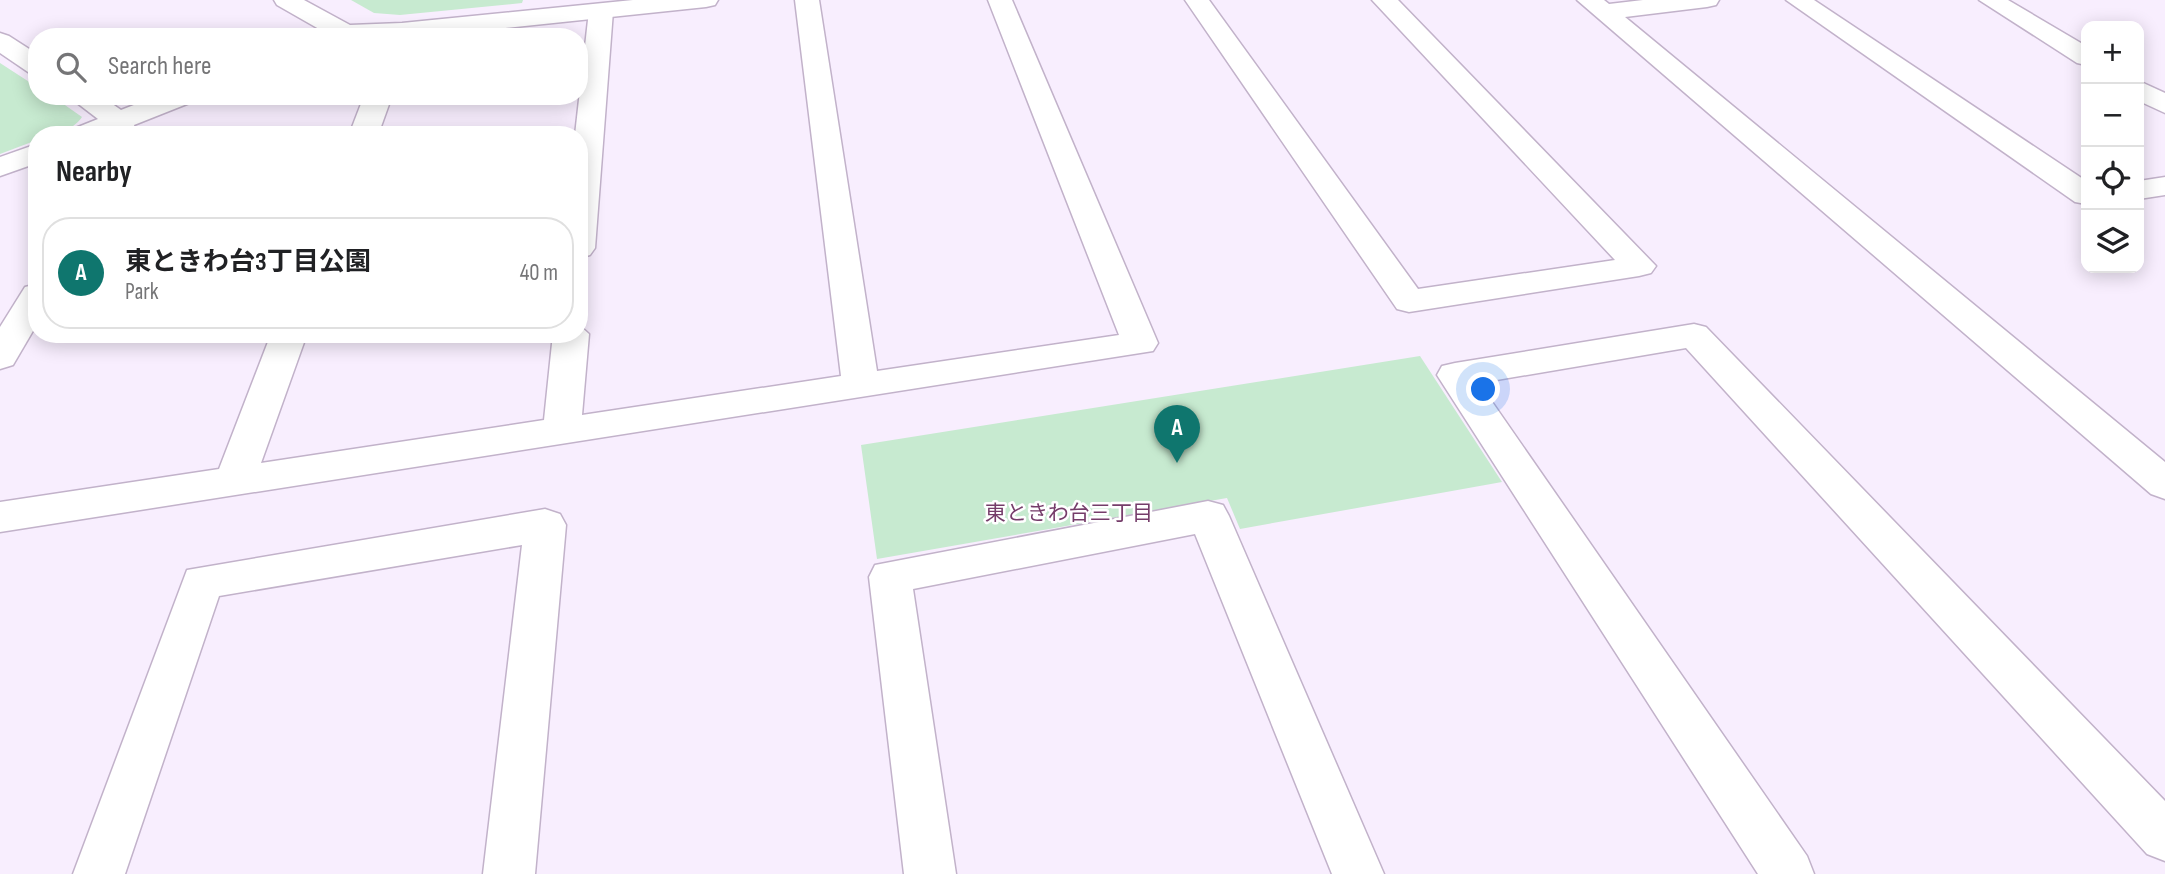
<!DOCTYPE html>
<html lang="en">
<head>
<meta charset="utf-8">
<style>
	:root { --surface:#fff; --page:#f6f6f6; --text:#202124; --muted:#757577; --line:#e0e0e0; --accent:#0f766e }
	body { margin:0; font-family:"Sofia Sans Condensed","Noto Sans JP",sans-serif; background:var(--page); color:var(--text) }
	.controls { position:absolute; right:21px; top:21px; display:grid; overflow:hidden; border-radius:14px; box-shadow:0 4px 18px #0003 }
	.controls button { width:63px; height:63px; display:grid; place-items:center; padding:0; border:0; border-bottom:2px solid var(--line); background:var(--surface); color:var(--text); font:35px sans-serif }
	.you { position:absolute; left:1484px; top:390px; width:24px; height:24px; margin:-18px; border:5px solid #fff; border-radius:50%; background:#1a73e8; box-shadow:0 0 0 10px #1a73e833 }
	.badge { display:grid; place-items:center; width:46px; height:46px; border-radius:50%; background:var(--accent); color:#fff; font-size:23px; font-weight:700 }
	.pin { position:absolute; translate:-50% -58px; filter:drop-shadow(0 2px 4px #0008) }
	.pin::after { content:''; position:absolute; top:37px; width:24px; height:21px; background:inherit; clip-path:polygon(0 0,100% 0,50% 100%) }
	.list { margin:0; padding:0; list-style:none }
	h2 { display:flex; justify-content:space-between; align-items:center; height:91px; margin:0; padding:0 28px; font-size:30px }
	h2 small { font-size:23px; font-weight:400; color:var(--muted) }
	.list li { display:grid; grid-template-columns:46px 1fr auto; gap:21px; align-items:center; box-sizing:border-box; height:112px; margin:0 14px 14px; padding:0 14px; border:2px solid var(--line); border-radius:28px }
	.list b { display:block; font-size:26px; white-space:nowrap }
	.list p { margin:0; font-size:23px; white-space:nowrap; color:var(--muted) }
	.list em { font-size:23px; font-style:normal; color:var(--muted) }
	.icon { flex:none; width:38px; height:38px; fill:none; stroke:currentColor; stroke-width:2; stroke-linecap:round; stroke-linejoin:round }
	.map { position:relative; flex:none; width:2165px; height:874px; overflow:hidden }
	.search { position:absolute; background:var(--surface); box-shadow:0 4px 18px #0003; left:28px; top:28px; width:560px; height:77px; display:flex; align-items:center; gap:18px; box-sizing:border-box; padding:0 24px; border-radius:28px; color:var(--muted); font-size:26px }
	.panel { position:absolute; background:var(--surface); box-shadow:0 4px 18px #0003; left:28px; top:126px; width:560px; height:217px; border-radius:28px }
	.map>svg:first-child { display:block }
	.green { fill:#c7ead0 }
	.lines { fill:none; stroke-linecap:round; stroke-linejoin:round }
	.minor-casing { stroke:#c2b2ca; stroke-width:3 }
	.tertiary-casing { stroke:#c2b2ca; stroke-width:3 }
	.minor { fill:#fff; fill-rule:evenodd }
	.tertiary { fill:#fff; fill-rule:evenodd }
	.labels { text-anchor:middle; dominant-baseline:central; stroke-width:5; stroke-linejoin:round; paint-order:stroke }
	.neighbourhood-label { font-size:21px; fill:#753d6a; stroke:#fff }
</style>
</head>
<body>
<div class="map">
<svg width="2165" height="874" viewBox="0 0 2165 874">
	<rect width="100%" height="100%" fill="#f8eefe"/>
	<g class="green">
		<path d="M351,0H523L522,3L400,15L374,13Z"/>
		<path d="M0,63L37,87V96H52L82,117C73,131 53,135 37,135V140L0,154Z"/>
		<path d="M1420,356L1502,482L1240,529L1227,498L877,559L861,445Z"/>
	</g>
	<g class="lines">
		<defs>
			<g id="minor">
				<path d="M795,0H819L877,371L1119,335L988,0H1012L1158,343L1153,351L0,532V502L219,469L271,334H307L261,463L544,420L553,334H579V325L589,334L582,415L841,376Z"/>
				<path d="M1185,0H1209L1418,289L1615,260L1372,0H1398L1656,266L1651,273L1639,276L1409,312L1397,309Z"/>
				<path d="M1577,0H1604L1609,4L1643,0H1719L1716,5L1707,7L1625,17L2165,462V499L2151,494Z"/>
				<path d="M1786,0H1814L2086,181V204L2075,202Z"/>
				<path d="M1979,0H2008L2086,46V65L2077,63Z"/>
				<path d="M601,4L610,6L613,11L595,248L590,255L579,258V135H575L589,11L592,6Z"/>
				<path d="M0,33L9,36L37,54V74L28,72L0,53Z"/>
				<path d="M2139,81L2165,93V113L2139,101Z"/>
				<path d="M68,96H101L121,110L157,96H196L192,102L134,125L136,135H69L73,129L98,119Z"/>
				<path d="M364,96H392L378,135H349Z"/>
				<path d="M37,144V163L0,176V157Z"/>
				<path d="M2165,177V195L2139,199V181Z"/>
				<path d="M37,284V324L13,365L0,369V327L25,287Z"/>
				<path d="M1694,324L1706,327L2165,801V861L2147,854L1686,348L1479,383L1807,856L1814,874H1758L1437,375L1442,366L1455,363Z"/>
				<path d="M1208,501L1223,505L1229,516L1384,874H1332L1195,534L913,589L956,874H904L869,577L875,565Z"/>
				<path d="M545,509L560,514L566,525L535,874H483L522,545L219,596L125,874H73L187,570Z"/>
			</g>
			<path id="tertiary" d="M274,0H304L350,25L402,23L633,0H718L715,5L706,7L420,37H333L277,5Z"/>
		</defs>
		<use href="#minor" class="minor-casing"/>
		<use href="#tertiary" class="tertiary-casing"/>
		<use href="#minor" class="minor"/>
		<use href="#tertiary" class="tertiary"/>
	</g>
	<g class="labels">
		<g class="neighbourhood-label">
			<text x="1069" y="513">東ときわ台三丁目</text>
		</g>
	</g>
</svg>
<div class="controls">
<button>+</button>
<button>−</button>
<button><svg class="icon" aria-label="locate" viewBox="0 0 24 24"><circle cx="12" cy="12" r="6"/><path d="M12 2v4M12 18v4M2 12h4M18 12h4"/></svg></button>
<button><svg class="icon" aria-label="layers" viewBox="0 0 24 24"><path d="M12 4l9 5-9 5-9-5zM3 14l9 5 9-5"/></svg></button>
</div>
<div class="you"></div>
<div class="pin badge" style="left:1177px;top:463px">A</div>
<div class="search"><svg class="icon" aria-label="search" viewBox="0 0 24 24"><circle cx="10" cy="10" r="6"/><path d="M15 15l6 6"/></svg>Search here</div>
<section class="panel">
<h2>Nearby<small></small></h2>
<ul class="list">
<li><span class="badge">A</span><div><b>東ときわ台3丁目公園</b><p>Park</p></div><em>40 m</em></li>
</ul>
</section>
</div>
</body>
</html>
